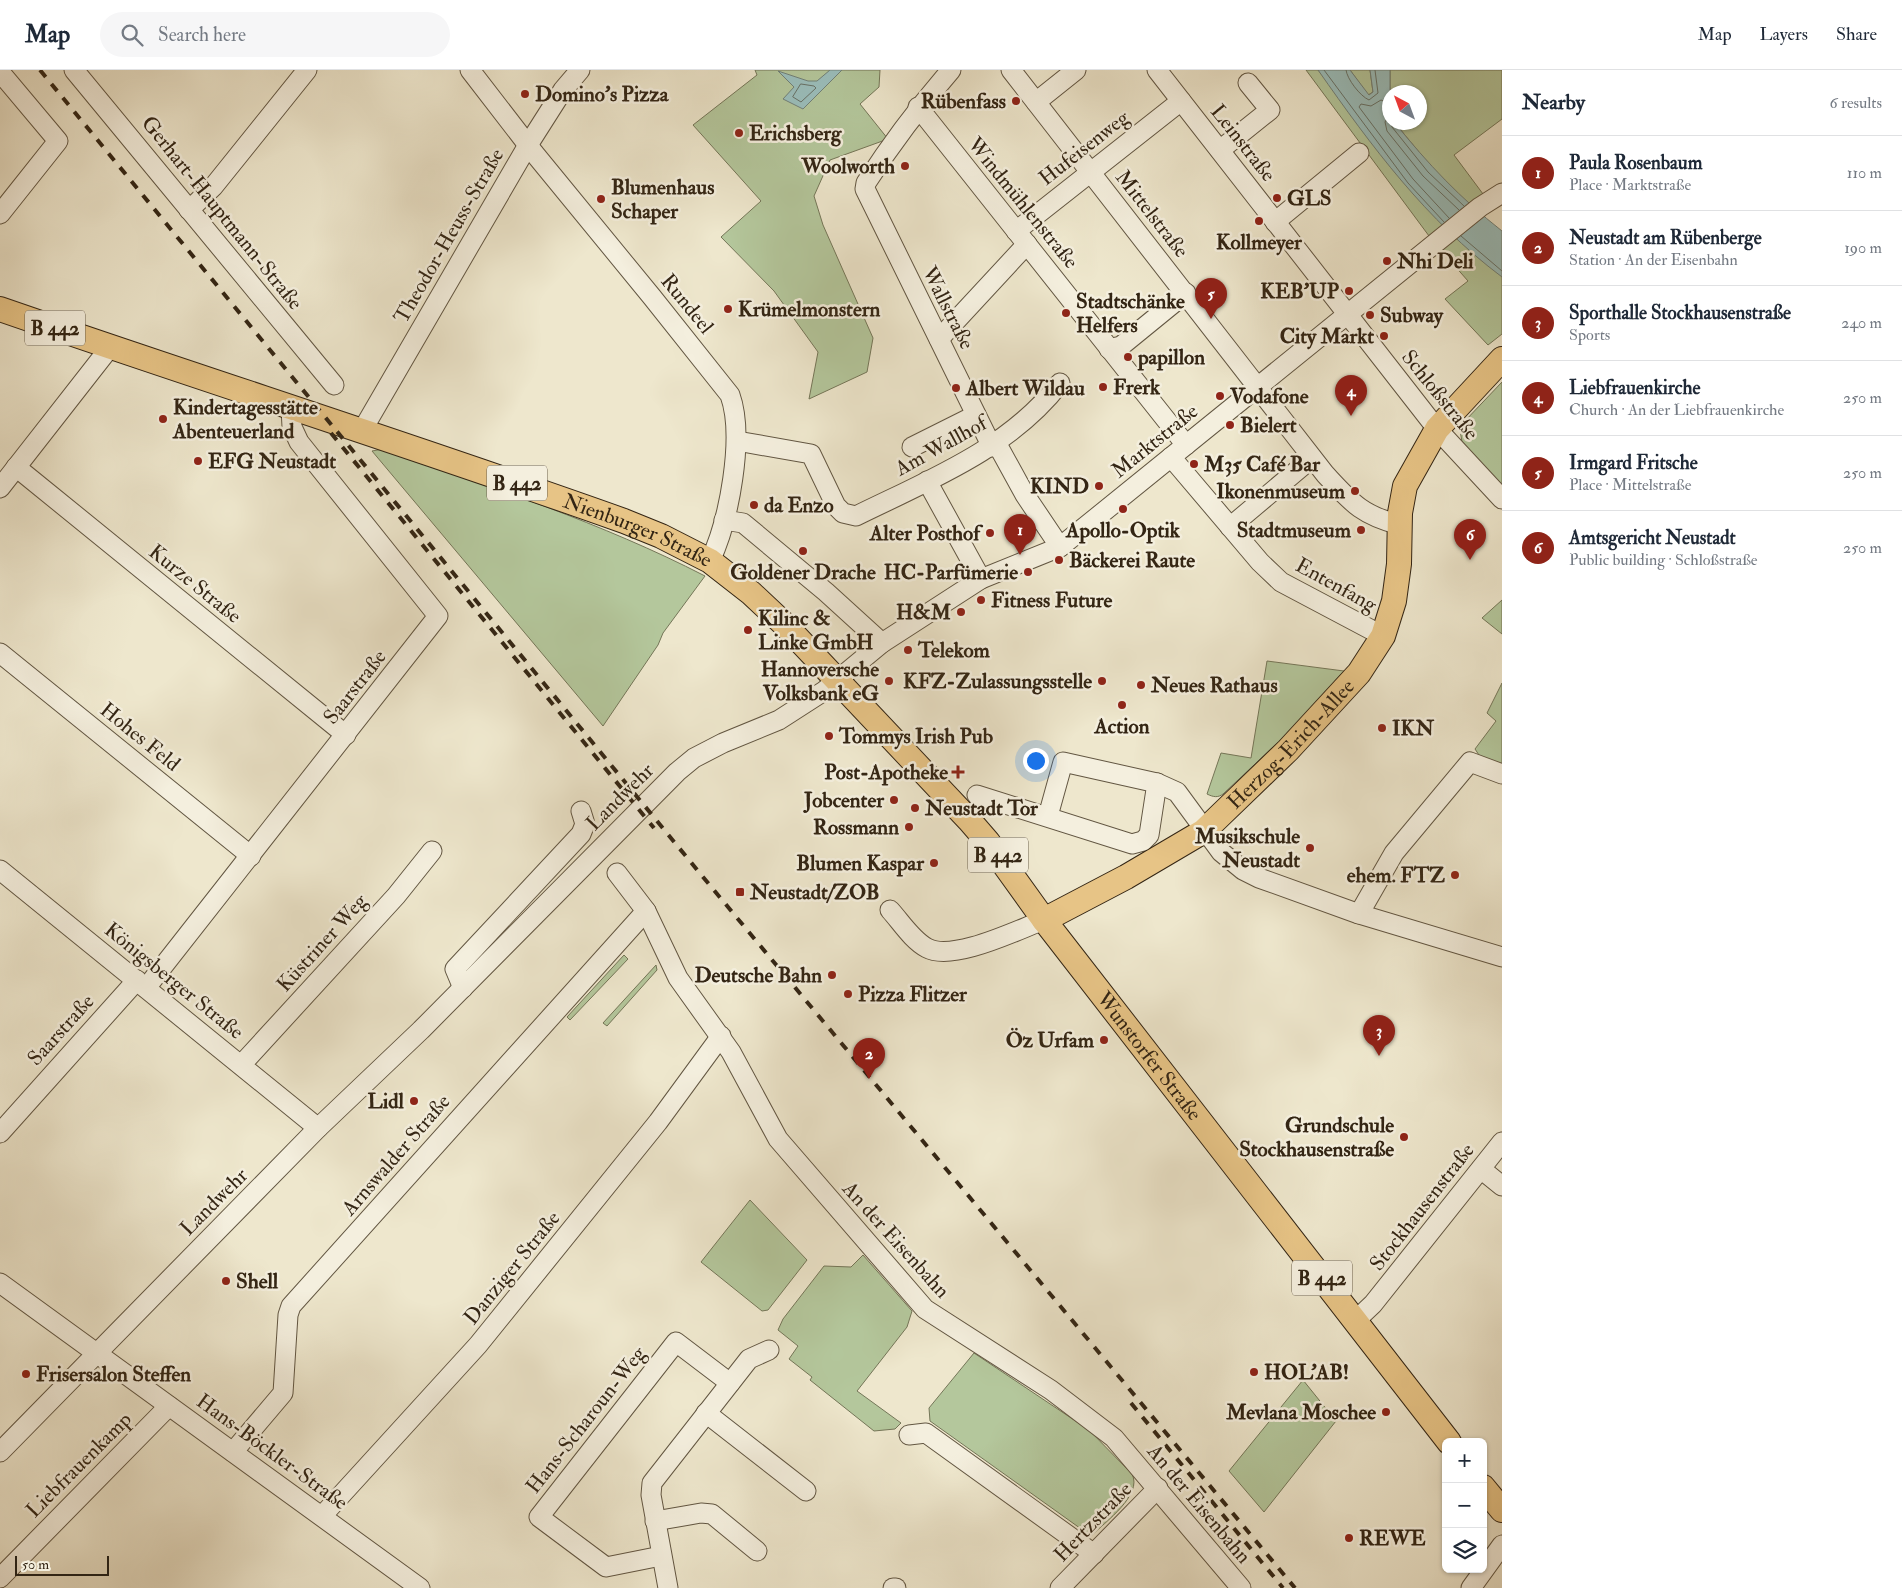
<!DOCTYPE html>
<html lang="en">
<head>
<meta charset="utf-8">
<style>
	:root { --surface:#fff; --page:#f6f6f7; --text:#1f2937; --muted:#747a83; --line:#e0e1e3; --accent:#8f2418 }
	body { margin:0; font-family:"IM FELL Double Pica",serif; background:var(--page); color:var(--text) }
	.controls { position:absolute; right:15px; bottom:15px; display:grid; overflow:hidden; border-radius:8px; box-shadow:0 1px 4px #0004 }
	.controls button { width:45px; height:45px; display:grid; place-items:center; padding:0; border:0; border-bottom:1px solid var(--line); background:var(--surface); color:var(--text); font:25px sans-serif }
	.compass { position:absolute; left:1382px; top:15px; width:45px; height:45px; border-radius:50%; background:var(--surface); box-shadow:0 1px 4px #0004; rotate:319deg }
	.scale { position:absolute; left:15px; bottom:12px; width:94px; box-sizing:border-box; padding-left:5px; border:2px solid #332514; border-top:0; font-size:14px; line-height:18px; white-space:nowrap; color:#332514; -webkit-text-stroke:4px #f4efde; paint-order:stroke }
	.you { position:absolute; left:1035px; top:690px; width:18px; height:18px; margin:-12px; border:4px solid #fff; border-radius:50%; background:#1a73e8; box-shadow:0 0 0 8px #1a73e833 }
	.badge { display:grid; place-items:center; width:32px; height:32px; border-radius:50%; background:var(--accent); color:#fff; font-size:16px; font-weight:700 }
	.pin { position:absolute; translate:-50% -41px; filter:drop-shadow(0 1px 2px #0008) }
	.pin::after { content:''; position:absolute; top:26px; width:18px; height:15px; background:inherit; clip-path:polygon(0 0,100% 0,50% 100%) }
	.list { margin:0; padding:0; list-style:none }
	h2 { display:flex; justify-content:space-between; align-items:center; height:65px; margin:0; padding:0 20px; font-size:21px }
	h2 small { font-size:16px; font-weight:400; color:var(--muted) }
	.list li { display:grid; grid-template-columns:32px 1fr auto; gap:15px; align-items:center; box-sizing:border-box; height:75px; padding:0 20px; border-top:1px solid var(--line) }
	.list b { display:block; font-size:19px; white-space:nowrap }
	.list p { margin:0; font-size:16px; white-space:nowrap; color:var(--muted) }
	.list em { font-size:16px; font-style:normal; color:var(--muted) }
	.icon { flex:none; width:28px; height:28px; fill:none; stroke:currentColor; stroke-width:2; stroke-linecap:round; stroke-linejoin:round }
	.map { position:relative; flex:none; width:1502px; height:1518px; overflow:hidden }
	header { display:flex; align-items:center; gap:30px; box-sizing:border-box; height:70px; padding:0 25px; background:var(--surface); border-bottom:1px solid var(--line) }
	header strong { font-size:24px }
	nav { display:flex; gap:28px; margin-inline-start:auto; font-size:18px }
	.search { width:350px; height:45px; background:var(--page); display:flex; align-items:center; gap:12px; box-sizing:border-box; padding:0 18px; border-radius:28px; color:var(--muted); font-size:19px }
	main { display:flex }
	aside { flex:1; background:var(--surface) }
	.map>svg:first-child { display:block }
	.green { fill:#b4c79c; stroke:#747658 }
	.water { fill:#9bbfbd; stroke:#718179 }
	.lines { fill:none; stroke-linecap:round; stroke-linejoin:round }
	.shore { stroke:#677268; stroke-width:1 }
	.minor-casing { stroke:#625642; stroke-width:21 }
	.major-casing { stroke:#332514; stroke-width:26 }
	.minor { stroke:#f4efde; stroke-width:19 }
	.major { stroke:#e7c486; stroke-width:24 }
	.rail { stroke:#332514; stroke-width:4; stroke-dasharray:9 9; stroke-linecap:butt }
	.poi-dot { fill:#8f2418; stroke:#f4efde; stroke-width:2 }
	.labels { text-anchor:middle; dominant-baseline:central; stroke-width:5; stroke-linejoin:round; paint-order:stroke }
	.shield { fill:#f4efde; stroke:#6d6251; stroke-width:1 }
	.shield-label { font-size:20px; font-weight:bold; fill:#332514 }
	.poi-label { font-size:21px; font-weight:bold; fill:#332514; stroke:#f4efde; text-anchor:start }
	.street-label { font-size:21px; fill:#332514; stroke:#f4efde }
</style>
</head>
<body>
<header>
<strong>Map</strong>
<div class="search"><svg class="icon" aria-label="search" viewBox="0 0 24 24"><circle cx="10" cy="10" r="6"/><path d="M15 15l6 6"/></svg>Search here</div>
<nav><a>Map</a><a>Layers</a><a>Share</a></nav>
</header>
<main>
<div class="map">
<svg width="1502" height="1518" viewBox="0 0 1502 1518">
	<rect width="100%" height="100%" fill="#eee7cd"/>
	<filter id="stains"><feTurbulence type="fractalNoise" baseFrequency=".004" numOctaves="4"/><feColorMatrix values="0 0 0 0 .2 0 0 0 0 .09 0 0 0 0 .02 0 0 0 .5 -.17"/></filter>
	<radialGradient id="worn" r=".72"><stop offset=".6" stop-color="#630" stop-opacity="0"/><stop offset="1" stop-color="#630" stop-opacity=".3"/></radialGradient>
	<g class="green">
		<path d="M755,0H880L879,17L860,34L888,69L830,90L814,126L823,155L873,268L867,302L809,329L818,282L774,221L721,167L761,131L693,55L757,5Z"/>
		<path d="M1306,0H1318L1502,207V264L1488,275L1445,229L1468,211L1432,170Z"/>
		<path d="M1350,0H1370L1373,22L1368,25Z"/>
		<path d="M1390,0H1502V49L1454,85L1486,128L1473,139L1432,98L1395,53L1420,52V22H1390Z"/>
		<path d="M1502,312V417L1462,372L1460,360L1463,353Z"/>
		<path d="M383,379C492,417 602,453 705,506L663,563L658,575L603,656L372,381Z"/>
		<path d="M1502,530V564L1482,548Z"/>
		<path d="M1267,591L1344,601L1284,667L1223,724C1218,728 1213,727 1207,724L1221,683L1251,688Z"/>
		<path d="M1502,613V699L1485,694L1475,679L1496,651L1487,643Z"/>
		<path d="M624,885L628,889L570,950L567,947Z"/>
		<path d="M656,895L657,900L607,956L603,953Z"/>
		<path d="M750,1130L807,1190L768,1240L762,1241L701,1192Z"/>
		<path d="M863,1185L912,1241L907,1257L857,1321L901,1353L895,1359L874,1361L810,1310L812,1307L789,1289L798,1276L778,1260L783,1249L824,1196L851,1197Z"/>
		<path d="M974,1283L1089,1360L1132,1404C1143,1425 1105,1452 1091,1466L930,1351L929,1338Z"/>
		<path d="M1303,1310L1336,1351L1264,1442L1229,1401Z"/>
	</g>
	<g class="water">
		<path d="M830,0H842L803,39L783,29L794,17L778,1L808,11H817Z"/>
		<path d="M1318,0H1350L1369,25L1373,22L1370,0H1390V52L1395,53C1428,94 1460,128 1502,161V207C1426,150 1372,77 1318,0Z"/>
	</g>
	<g class="lines">
		<g class="shore">
			<path d="M1324,0L1408,113L1444,152"/>
			<path d="M1346,0C1347,9 1360,26 1369,30L1378,23L1375,0"/>
			<path d="M801,14L814,16L816,18L801,32L793,27Z"/>
			<path d="M1390,34L1381,30L1371,36L1361,34L1359,37L1413,109L1449,148"/>
			<path d="M1390,44L1385,52L1387,61L1423,106L1459,140"/>
			<path d="M1391,52L1392,57L1428,102L1464,136"/>
			<path d="M1461,166L1502,201"/>
		</g>
		<defs>
			<g id="minor">
				<path d="M74,0L334,315"/>
				<path d="M470,0L534,83L652,227L730,325C745,367 729,451 710,491"/>
				<path d="M951,0C918,38 893,71 866,113L865,119L992,377"/>
				<path d="M1011,0L1325,404C1351,432 1361,445 1400,455"/>
				<path d="M1157,0L1437,359L1502,429"/>
				<path d="M0,2L58,71L0,144"/>
				<path d="M1036,32L1076,0"/>
				<path d="M918,37L1186,375"/>
				<path d="M1220,80L1270,40L1248,13"/>
				<path d="M189,140L213,117L307,0"/>
				<path d="M1275,152L1359,83"/>
				<path d="M1016,161L1181,31"/>
				<path d="M939,269L1027,174"/>
				<path d="M1109,279L1121,276L1186,223"/>
				<path d="M363,359L528,75L563,20L580,0"/>
				<path d="M737,371L811,384L836,436L843,443L856,446C929,410 1009,379 1060,313"/>
				<path d="M997,374L1025,425L1060,477"/>
				<path d="M912,377L976,345"/>
				<path d="M1171,387L1260,492L1281,512L1383,566"/>
				<path d="M16,397L346,665"/>
				<path d="M927,411L981,509"/>
				<path d="M0,418L111,276"/>
				<path d="M724,450L743,453L826,522L882,573"/>
				<path d="M1230,457L1312,388"/>
				<path d="M0,583L251,786"/>
				<path d="M977,725L1132,774L1143,771L1149,765L1157,713"/>
				<path d="M1048,746L1063,692L1157,713L1177,722L1221,782L1243,800L1259,808L1359,844L1502,887"/>
				<path d="M0,800L318,1058"/>
				<path d="M617,803L646,841L678,908L731,982L778,1069L925,1239L1051,1320L1114,1368L1241,1518"/>
				<path d="M890,840C901,852 912,870 927,878C953,892 1017,860 1044,850"/>
				<path d="M1359,844L1394,783L1470,692L1502,704"/>
				<path d="M146,918L438,546L299,372L292,357L291,338"/>
				<path d="M463,918L455,899L581,764L585,754L581,741"/>
				<path d="M242,994L396,826L432,781"/>
				<path d="M0,1063L137,910"/>
				<path d="M1481,1099L1502,1116"/>
				<path d="M0,1213L420,1518"/>
				<path d="M1355,1251L1373,1234L1502,1072"/>
				<path d="M706,1343L806,1421"/>
				<path d="M909,1365L926,1363L1094,1484"/>
				<path d="M0,1382L318,1058L421,960L677,702L694,688L723,673L779,650L824,621L882,573L981,509L1060,477L1480,137L1502,123"/>
				<path d="M233,1382L283,1323L288,1245L291,1236L646,841"/>
				<path d="M322,1446L478,1275L658,1052L721,966"/>
				<path d="M655,1451L701,1443L712,1444L757,1481"/>
				<path d="M661,1486L606,1497L539,1447L676,1272L730,1313"/>
				<path d="M0,1508L169,1336"/>
				<path d="M668,1518L651,1425L652,1413L749,1289L769,1280"/>
				<path d="M893,1518H896"/>
				<path d="M1060,1518L1158,1418"/>
				<path d="M1471,1518L1502,1475"/>
			</g>
			<g id="major">
				<path id="s1" d="M0,239C208,311 417,377 624,451L661,466L710,491L751,523L784,554L969,750L988,772L1044,850L1449,1372"/>
				<path id="s2" d="M1044,850L1126,807L1204,761L1288,680L1359,603L1383,566L1394,531L1399,494L1400,443L1405,416L1437,359L1502,289"/>
				<path d="M1483,1417L1502,1440"/>
			</g>
		</defs>
		<use href="#minor" class="minor-casing"/>
		<use href="#major" class="major-casing"/>
		<use href="#minor" class="minor"/>
		<use href="#major" class="major"/>
		<g class="rail">
			<path d="M40,0L703,807L1295,1518"/>
			<path d="M331,363L654,758"/>
			<path d="M1131,1333L1283,1518"/>
		</g>
	</g>
	<g class="poi-dot">
		<circle cx="525" cy="24" r="5"/>
		<circle cx="1016" cy="31" r="5"/>
		<circle cx="739" cy="63" r="5"/>
		<circle cx="905" cy="96" r="5"/>
		<circle cx="1277" cy="128" r="5"/>
		<circle cx="601" cy="129" r="5"/>
		<circle cx="1259" cy="151" r="5"/>
		<circle cx="1387" cy="191" r="5"/>
		<circle cx="1349" cy="221" r="5"/>
		<circle cx="728" cy="239" r="5"/>
		<circle cx="1066" cy="243" r="5"/>
		<circle cx="1370" cy="245" r="5"/>
		<circle cx="1384" cy="266" r="5"/>
		<circle cx="1128" cy="287" r="5"/>
		<circle cx="1103" cy="317" r="5"/>
		<circle cx="956" cy="318" r="5"/>
		<circle cx="1220" cy="326" r="5"/>
		<circle cx="163" cy="349" r="5"/>
		<circle cx="1230" cy="355" r="5"/>
		<circle cx="198" cy="391" r="5"/>
		<circle cx="1194" cy="394" r="5"/>
		<circle cx="1099" cy="416" r="5"/>
		<circle cx="1355" cy="421" r="5"/>
		<circle cx="754" cy="435" r="5"/>
		<circle cx="1123" cy="439" r="5"/>
		<circle cx="1361" cy="460" r="5"/>
		<circle cx="990" cy="463" r="5"/>
		<circle cx="803" cy="481" r="5"/>
		<circle cx="1059" cy="490" r="5"/>
		<circle cx="1028" cy="502" r="5"/>
		<circle cx="981" cy="530" r="5"/>
		<circle cx="961" cy="542" r="5"/>
		<circle cx="748" cy="560" r="5"/>
		<circle cx="908" cy="580" r="5"/>
		<circle cx="889" cy="611" r="5"/>
		<circle cx="1102" cy="611" r="5"/>
		<circle cx="1141" cy="615" r="5"/>
		<circle cx="1122" cy="635" r="5"/>
		<circle cx="1382" cy="658" r="5"/>
		<circle cx="829" cy="666" r="5"/>
		<path d="M955.5 694.5h5v5h5v5h-5v5h-5v-5h-5v-5h5z"/>
		<circle cx="894" cy="730" r="5"/>
		<circle cx="915" cy="738" r="5"/>
		<circle cx="909" cy="757" r="5"/>
		<circle cx="1310" cy="778" r="5"/>
		<circle cx="934" cy="793" r="5"/>
		<circle cx="1455" cy="805" r="5"/>
		<rect x="735" y="817" width="10" height="10" rx="2.5"/>
		<circle cx="832" cy="905" r="5"/>
		<circle cx="848" cy="924" r="5"/>
		<circle cx="1104" cy="970" r="5"/>
		<circle cx="414" cy="1031" r="5"/>
		<circle cx="1404" cy="1067" r="5"/>
		<circle cx="226" cy="1211" r="5"/>
		<circle cx="1254" cy="1302" r="5"/>
		<circle cx="26" cy="1304" r="5"/>
		<circle cx="1386" cy="1342" r="5"/>
		<circle cx="1349" cy="1468" r="5"/>
	</g>
	<g class="labels">
		<g class="shield">
			<rect x="25" y="240.5" width="60" height="35" rx="4"/>
			<rect x="487" y="395.5" width="60" height="35" rx="4"/>
			<rect x="968" y="767.5" width="60" height="35" rx="4"/>
			<rect x="1292" y="1190.5" width="60" height="35" rx="4"/>
		</g>
		<g class="shield-label">
			<text x="55" y="258">B 442</text>
			<text x="517" y="413">B 442</text>
			<text x="998" y="785">B 442</text>
			<text x="1322" y="1208">B 442</text>
		</g>
		<g class="poi-label">
			<text x="535" y="24">Domino's Pizza</text>
			<text x="1006" y="31" text-anchor="end">Rübenfass</text>
			<text x="749" y="63">Erichsberg</text>
			<text x="895" y="96" text-anchor="end">Woolworth</text>
			<text x="611" y="117">Blumenhaus<tspan x="611" dy="24">Schaper</tspan></text>
			<text x="1287" y="128">GLS</text>
			<text x="1259" y="172" text-anchor="middle">Kollmeyer</text>
			<text x="1397" y="191">Nhi Deli</text>
			<text x="1339" y="221" text-anchor="end">KEB'UP</text>
			<text x="1076" y="231">Stadtschänke<tspan x="1076" dy="24">Helfers</tspan></text>
			<text x="738" y="239">Krümelmonstern</text>
			<text x="1380" y="245">Subway</text>
			<text x="1374" y="266" text-anchor="end">City Markt</text>
			<text x="1138" y="287">papillon</text>
			<text x="1113" y="317">Frerk</text>
			<text x="966" y="318">Albert Wildau</text>
			<text x="1230" y="326">Vodafone</text>
			<text x="173" y="337">Kindertagesstätte<tspan x="173" dy="24">Abenteuerland</tspan></text>
			<text x="1240" y="355">Bielert</text>
			<text x="208" y="391">EFG Neustadt</text>
			<text x="1204" y="394">M35 Café Bar</text>
			<text x="1089" y="416" text-anchor="end">KIND</text>
			<text x="1345" y="421" text-anchor="end">Ikonenmuseum</text>
			<text x="764" y="435">da Enzo</text>
			<text x="1123" y="460" text-anchor="middle">Apollo-Optik</text>
			<text x="1351" y="460" text-anchor="end">Stadtmuseum</text>
			<text x="980" y="463" text-anchor="end">Alter Posthof</text>
			<text x="1069" y="490">Bäckerei Raute</text>
			<text x="803" y="502" text-anchor="middle">Goldener Drache</text>
			<text x="1018" y="502" text-anchor="end">HC-Parfümerie</text>
			<text x="991" y="530">Fitness Future</text>
			<text x="951" y="542" text-anchor="end">H&amp;M</text>
			<text x="758" y="548">Kilinc &amp;<tspan x="758" dy="24">Linke GmbH</tspan></text>
			<text x="918" y="580">Telekom</text>
			<text x="879" y="599" text-anchor="end">Hannoversche<tspan x="879" dy="24">Volksbank eG</tspan></text>
			<text x="1092" y="611" text-anchor="end">KFZ-Zulassungsstelle</text>
			<text x="1151" y="615">Neues Rathaus</text>
			<text x="1122" y="656" text-anchor="middle">Action</text>
			<text x="1392" y="658">IKN</text>
			<text x="839" y="666">Tommys Irish Pub</text>
			<text x="948" y="702" text-anchor="end">Post-Apotheke</text>
			<text x="884" y="730" text-anchor="end">Jobcenter</text>
			<text x="925" y="738">Neustadt Tor</text>
			<text x="899" y="757" text-anchor="end">Rossmann</text>
			<text x="1300" y="766" text-anchor="end">Musikschule<tspan x="1300" dy="24">Neustadt</tspan></text>
			<text x="924" y="793" text-anchor="end">Blumen Kaspar</text>
			<text x="1445" y="805" text-anchor="end">ehem. FTZ</text>
			<text x="750" y="822">Neustadt/ZOB</text>
			<text x="822" y="905" text-anchor="end">Deutsche Bahn</text>
			<text x="858" y="924">Pizza Flitzer</text>
			<text x="1094" y="970" text-anchor="end">Öz Urfam</text>
			<text x="404" y="1031" text-anchor="end">Lidl</text>
			<text x="1394" y="1055" text-anchor="end">Grundschule<tspan x="1394" dy="24">Stockhausenstraße</tspan></text>
			<text x="236" y="1211">Shell</text>
			<text x="1264" y="1302">HOL'AB!</text>
			<text x="36" y="1304">Frisersalon Steffen</text>
			<text x="1376" y="1342" text-anchor="end">Mevlana Moschee</text>
			<text x="1359" y="1468">REWE</text>
		</g>
		<g class="street-label">
			<text transform="translate(1243 73) rotate(52)">Leinstraße</text>
			<text transform="translate(1084 78) rotate(-38)">Hufeisenweg</text>
			<text transform="translate(1023 133) rotate(51)">Windmühlenstraße</text>
			<text transform="translate(222 143) rotate(51)">Gerhart-Hauptmann-Straße</text>
			<text transform="translate(1152 144) rotate(52)">Mittelstraße</text>
			<text transform="translate(449 166) rotate(-60)">Theodor-Heuss-Straße</text>
			<text transform="translate(687 234) rotate(51)">Rundeel</text>
			<text transform="translate(948 238) rotate(63)">Wallstraße</text>
			<text transform="translate(1440 325) rotate(51)">Schloßstraße</text>
			<text transform="translate(1155 371) rotate(-39)">Marktstraße</text>
			<text transform="translate(941 376) rotate(-29)">Am Wallhof</text>
			<text stroke="none"><textPath href="#s1" startOffset="675">Nienburger Straße</textPath></text>
			<text transform="translate(195 514) rotate(39)">Kurze Straße</text>
			<text transform="translate(1336 515) rotate(29)">Entenfang</text>
			<text transform="translate(355 617) rotate(-52)">Saarstraße</text>
			<text transform="translate(140 667) rotate(39)">Hohes Feld</text>
			<text stroke="none"><textPath href="#s2" startOffset="306">Herzog-Erich-Allee</textPath></text>
			<text transform="translate(620 727) rotate(-45)">Landwehr</text>
			<text transform="translate(322 873) rotate(-48)">Küstriner Weg</text>
			<text transform="translate(174 911) rotate(39)">Königsberger Straße</text>
			<text transform="translate(61 960) rotate(-48)">Saarstraße</text>
			<text stroke="none"><textPath href="#s1" startOffset="1418">Wunstorfer Straße</textPath></text>
			<text transform="translate(396 1085) rotate(-49)">Arnswalder Straße</text>
			<text transform="translate(214 1132) rotate(-45)">Landwehr</text>
			<text transform="translate(1422 1137) rotate(-52)">Stockhausenstraße</text>
			<text transform="translate(896 1170) rotate(48)">An der Eisenbahn</text>
			<text transform="translate(512 1198) rotate(-51)">Danziger Straße</text>
			<text transform="translate(586 1350) rotate(-52)">Hans-Scharoun-Weg</text>
			<text transform="translate(272 1382) rotate(36)">Hans-Böckler-Straße</text>
			<text transform="translate(79 1395) rotate(-45)">Liebfrauenkamp</text>
			<text transform="translate(1199 1434) rotate(50)">An der Eisenbahn</text>
			<text transform="translate(1093 1452) rotate(-46)">Hertzstraße</text>
		</g>
	</g>
	<rect width="100%" height="100%" filter="url(#stains)"/>
	<rect width="100%" height="100%" fill="url(#worn)"/>
</svg>
<div class="controls">
<button>+</button>
<button>−</button>
<button><svg class="icon" aria-label="layers" viewBox="0 0 24 24"><path d="M12 4l9 5-9 5-9-5zM3 14l9 5 9-5"/></svg></button>
</div>
<svg class="compass" viewBox="-18 -18 36 36"><path d="M0-13l5 13h-10z" fill="#e53935"/><path d="M0 13l5-13h-10z" fill="#747a83"/></svg>
<div class="scale">50 m</div>
<div class="you"></div>
<div class="pin badge" style="left:1020px;top:485px">1</div>
<div class="pin badge" style="left:869px;top:1009px">2</div>
<div class="pin badge" style="left:1379px;top:986px">3</div>
<div class="pin badge" style="left:1351px;top:346px">4</div>
<div class="pin badge" style="left:1211px;top:249px">5</div>
<div class="pin badge" style="left:1470px;top:490px">6</div>
</div>
<aside>
<h2>Nearby<small>6 results</small></h2>
<ul class="list">
<li><span class="badge">1</span><div><b>Paula Rosenbaum</b><p>Place · Marktstraße</p></div><em>110 m</em></li>
<li><span class="badge">2</span><div><b>Neustadt am Rübenberge</b><p>Station · An der Eisenbahn</p></div><em>190 m</em></li>
<li><span class="badge">3</span><div><b>Sporthalle Stockhausenstraße</b><p>Sports</p></div><em>240 m</em></li>
<li><span class="badge">4</span><div><b>Liebfrauenkirche</b><p>Church · An der Liebfrauenkirche</p></div><em>250 m</em></li>
<li><span class="badge">5</span><div><b>Irmgard Fritsche</b><p>Place · Mittelstraße</p></div><em>250 m</em></li>
<li><span class="badge">6</span><div><b>Amtsgericht Neustadt</b><p>Public building · Schloßstraße</p></div><em>250 m</em></li>
</ul>
</aside>
</main>
</body>
</html>
